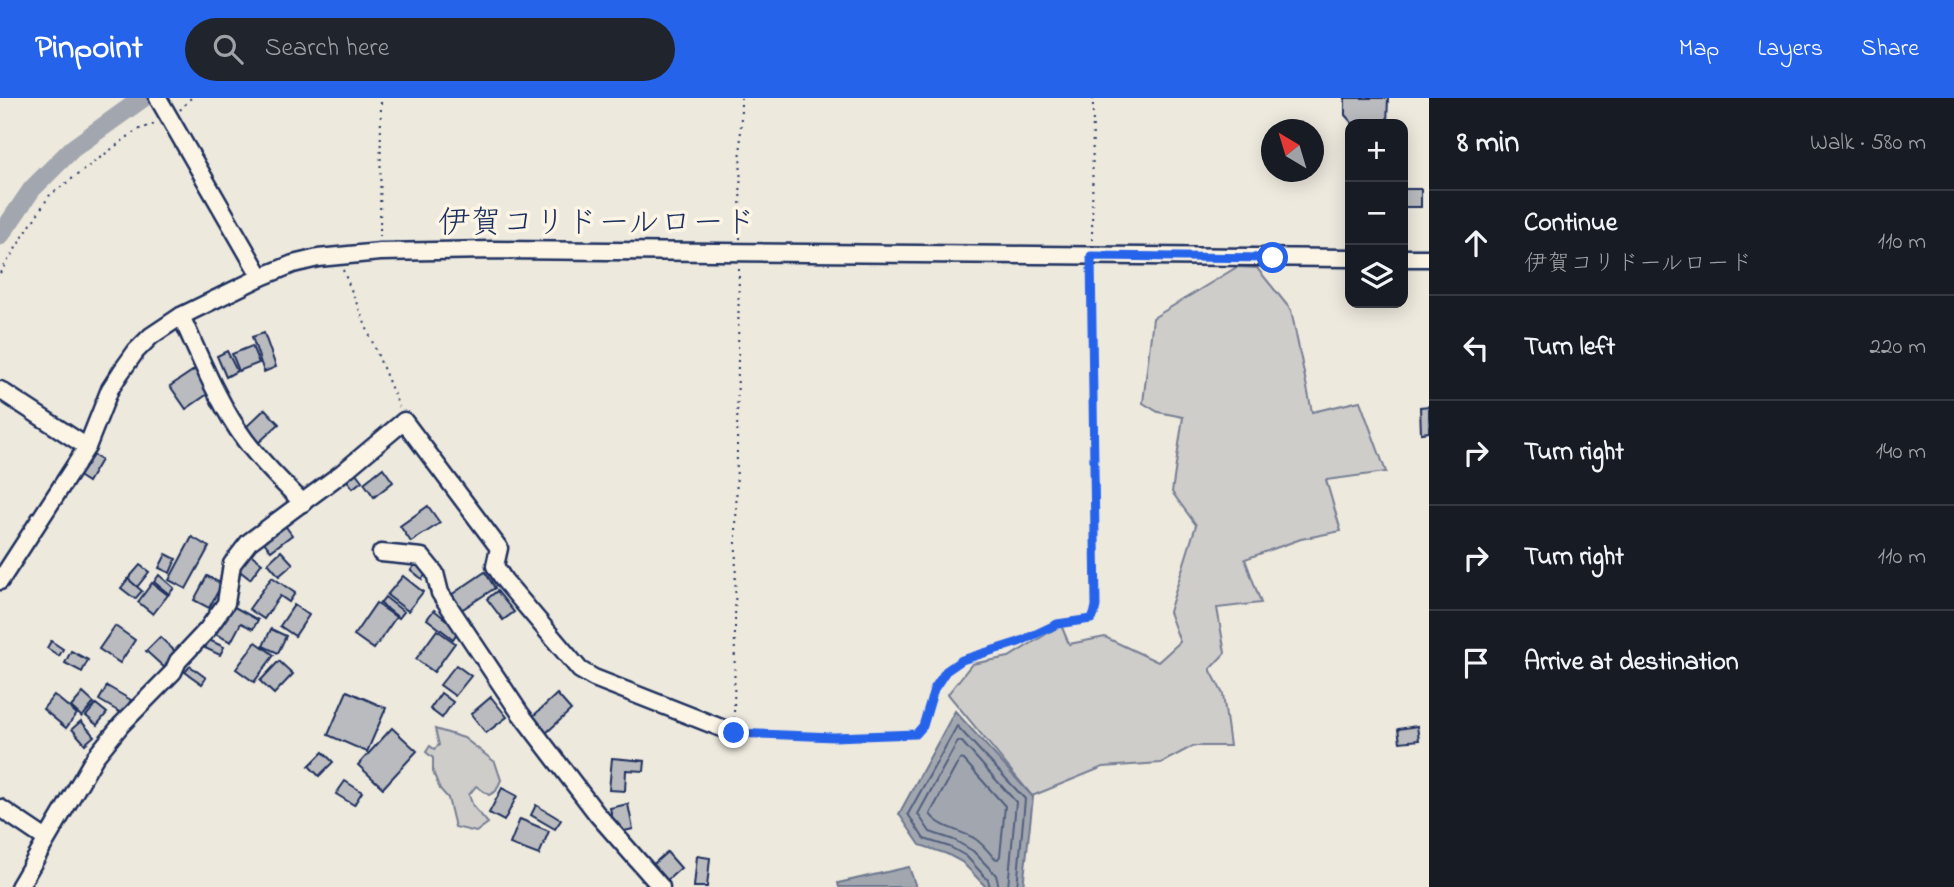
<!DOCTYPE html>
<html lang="en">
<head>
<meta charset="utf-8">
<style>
	:root { --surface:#171b24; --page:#20242c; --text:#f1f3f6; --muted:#9ea1a6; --line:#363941; --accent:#2563eb }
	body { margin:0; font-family:"Indie Flower","Klee One",sans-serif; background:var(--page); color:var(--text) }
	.controls { position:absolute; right:21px; top:21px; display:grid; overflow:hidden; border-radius:14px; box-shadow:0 4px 18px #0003 }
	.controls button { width:63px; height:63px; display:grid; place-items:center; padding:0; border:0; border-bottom:2px solid var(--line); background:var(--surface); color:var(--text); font:35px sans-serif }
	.compass { position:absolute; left:1261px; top:21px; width:63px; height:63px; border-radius:50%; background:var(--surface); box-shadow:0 4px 18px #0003; rotate:322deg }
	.stop { position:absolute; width:21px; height:21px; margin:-16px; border:5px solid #2563eb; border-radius:50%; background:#fff }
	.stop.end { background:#2563eb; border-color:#fff; box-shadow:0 2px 7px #0008 }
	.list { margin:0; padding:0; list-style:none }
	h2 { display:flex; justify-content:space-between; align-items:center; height:91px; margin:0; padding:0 28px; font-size:30px }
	h2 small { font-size:23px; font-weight:400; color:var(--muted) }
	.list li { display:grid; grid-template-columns:46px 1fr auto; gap:21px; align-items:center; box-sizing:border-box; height:105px; padding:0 28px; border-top:2px solid var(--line) }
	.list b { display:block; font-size:26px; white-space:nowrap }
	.list p { margin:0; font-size:23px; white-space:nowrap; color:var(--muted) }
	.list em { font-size:23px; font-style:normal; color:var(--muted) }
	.icon { flex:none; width:38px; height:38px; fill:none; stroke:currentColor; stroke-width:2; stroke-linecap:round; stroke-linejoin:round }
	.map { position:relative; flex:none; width:1429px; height:789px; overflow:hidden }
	header { display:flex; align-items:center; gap:42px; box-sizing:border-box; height:98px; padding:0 35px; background:var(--accent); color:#fff }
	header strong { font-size:33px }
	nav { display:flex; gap:38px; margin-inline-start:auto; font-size:24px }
	.search { width:490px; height:63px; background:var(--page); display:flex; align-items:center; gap:18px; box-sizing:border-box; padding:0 24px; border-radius:38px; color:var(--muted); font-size:26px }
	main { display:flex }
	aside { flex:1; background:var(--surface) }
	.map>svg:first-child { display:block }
	.green { fill:#cfcdca; stroke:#757e94; stroke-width:2 }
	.water { fill:#a2a7af; stroke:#6c778f; stroke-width:2 }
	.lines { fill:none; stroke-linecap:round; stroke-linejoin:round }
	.shore { stroke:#515f7e; stroke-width:2 }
	.river { stroke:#a2a7af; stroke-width:19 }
	.building { fill:#babbbe; stroke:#1b2f5e; stroke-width:2 }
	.minor-casing { stroke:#1b2f5e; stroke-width:21 }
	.path { stroke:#1b2f5e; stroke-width:2; stroke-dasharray:2 5; stroke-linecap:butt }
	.minor { stroke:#fcf5e5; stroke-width:16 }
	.route { stroke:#2563eb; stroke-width:9 }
	.labels { text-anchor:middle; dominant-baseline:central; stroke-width:7; stroke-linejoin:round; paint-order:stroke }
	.street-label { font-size:32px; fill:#1b2f5e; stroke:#fcf5e5 }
</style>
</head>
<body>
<header>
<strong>Pinpoint</strong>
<div class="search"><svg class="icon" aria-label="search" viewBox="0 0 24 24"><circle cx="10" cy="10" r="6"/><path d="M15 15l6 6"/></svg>Search here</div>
<nav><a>Map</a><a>Layers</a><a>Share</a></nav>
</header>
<main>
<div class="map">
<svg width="1429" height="789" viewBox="0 0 1429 789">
	<rect width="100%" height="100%" fill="#eee9dd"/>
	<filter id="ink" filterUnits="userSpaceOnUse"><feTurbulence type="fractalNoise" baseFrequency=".0143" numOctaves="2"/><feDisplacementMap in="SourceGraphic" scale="14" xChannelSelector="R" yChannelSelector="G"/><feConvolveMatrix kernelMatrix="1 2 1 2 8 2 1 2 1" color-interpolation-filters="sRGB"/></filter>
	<g filter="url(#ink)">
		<g class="green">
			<path d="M1237,169L1257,170L1291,212L1312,314L1360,303L1386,374L1326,382L1341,433L1301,441L1245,461L1261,505L1217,510L1225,555L1210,571L1223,596L1230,648H1193L1161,665L1103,669L1032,698L948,596L972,566L1009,559L1061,527L1069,546L1105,539L1158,564L1180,544L1169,514L1196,427L1172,394L1183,319L1158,314L1143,305L1153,220Z"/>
			<path d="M435,631L464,640L495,664L501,682L496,693L489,697L476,688L469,697L473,708L488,725L476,734L455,729L448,700L440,691L433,674V660L426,654L430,648L434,651L439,647Z"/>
		</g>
		<g class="water">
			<path d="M955,613L1033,699L1023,789H986L962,764L947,756L920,747L899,716Z"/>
			<path d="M909,769L916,789H839L838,785Z"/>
		</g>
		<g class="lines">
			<g class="shore">
				<path d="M960,661L964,662L1005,708L1000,758L998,761L994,760C988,753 982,745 974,740C959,732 940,730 930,716Z"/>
				<path d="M990,789L988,782L966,758L950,749L924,741L908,716L957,628L1025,701L1017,789"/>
				<path d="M999,789L996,777L973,753L954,742L930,734L918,716L958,643L962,644L1016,704L1008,789"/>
			</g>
			<path class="river" d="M0,138L32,91L72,51L143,0"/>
		</g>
		<g class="building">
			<path d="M1345,0H1388L1387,26H1353L1345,17Z"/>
			<rect x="1403" y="91" width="18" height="18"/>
			<path d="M264,235L276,269L264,274L252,239Z"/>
			<path d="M252,248L259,265L239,273L232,256Z"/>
			<path d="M227,253L237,273L226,279L217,258Z"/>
			<path d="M197,270L212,293L186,311L170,288Z"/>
			<path d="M1429,308V334L1421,335L1420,309Z"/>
			<path d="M265,311L279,326L255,348L242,333Z"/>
			<path d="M90,355L101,362L88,384L77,377Z"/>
			<path d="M352,370L362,383L353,390L343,377Z"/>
			<path d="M383,370L393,384L374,399L364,385Z"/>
			<path d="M428,408L440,425L411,444L400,428Z"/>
			<path d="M281,422L292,437L271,453L260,439Z"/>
			<path d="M192,439L209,449L186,491L169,482Z"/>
			<path d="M281,453L293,466L279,478L268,465Z"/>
			<path d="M249,455L262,465L250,481L237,471Z"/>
			<path d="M166,456L176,461L170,475L159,470Z"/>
			<path d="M419,462L430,471L422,481L411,472Z"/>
			<path d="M140,467L149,474L137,489L128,481Z"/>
			<path d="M485,474L495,490L458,514L448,499Z"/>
			<path d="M159,477L174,490L169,496L154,484Z"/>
			<path d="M207,478L222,486L209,510L194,502Z"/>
			<path d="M403,478L423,494L408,513L387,497Z"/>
			<path d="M272,479L295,495L289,504L280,498L264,521L249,511Z"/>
			<path d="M128,481L142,493L135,501L121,490Z"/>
			<path d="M152,485L168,497L153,516L138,504Z"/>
			<path d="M497,493L514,514L503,522L487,501Z"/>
			<path d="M385,499L404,514L399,520L380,505Z"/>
			<path d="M376,505L396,519L374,551L354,537Z"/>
			<path d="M229,506L258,522L253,531L241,525L231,544L213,535Z"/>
			<path d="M294,507L309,517L295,538L280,528Z"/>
			<path d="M434,512L459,532L453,541L427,521Z"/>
			<path d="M115,528L135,542L120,565L99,551Z"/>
			<path d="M271,531L286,538L278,555L263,548Z"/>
			<path d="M437,532L455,545L434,574L416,561Z"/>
			<path d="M160,539L179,557L166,571L146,553Z"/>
			<path d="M209,542L224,549L220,557L205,550Z"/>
			<path d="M51,543L63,551L59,558L47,550Z"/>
			<path d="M256,544L274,557L254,584L236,571Z"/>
			<path d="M71,553L88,562L82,574L65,565Z"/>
			<path d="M279,563L293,576L274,596L260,583Z"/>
			<path d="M456,567L471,578L455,598L440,587Z"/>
			<path d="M190,568L206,580L202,586L185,574Z"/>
			<path d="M107,588L131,602L123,616L99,602Z"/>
			<path d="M347,593L386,610L367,654L328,637Z"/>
			<path d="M83,595L94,605L82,619L71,609Z"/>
			<path d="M441,595L453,604L442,620L430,611Z"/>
			<path d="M557,596L571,612L545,636L531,620Z"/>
			<path d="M54,597L77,616L66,630L43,611Z"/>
			<path d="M491,599L507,619L486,635L471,616Z"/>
			<path d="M96,606L107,615L97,627L86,618Z"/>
			<path d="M81,623L94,638L85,646L72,631Z"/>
			<path d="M1417,628L1419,642L1400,644L1398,631Z"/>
			<path d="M392,630L417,653L383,690L358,667Z"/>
			<path d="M323,654L333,664L319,678L309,668Z"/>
			<path d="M612,660L645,663L644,673L626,672L625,693L609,692Z"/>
			<path d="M345,683L362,694L354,707L336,696Z"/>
			<path d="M502,690L517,698L504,723L489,715Z"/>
			<path d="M628,706L633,731L616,735L610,710Z"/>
			<path d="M536,707L561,722L555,731L531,717Z"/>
			<path d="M520,721L549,733L539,757L510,746Z"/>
			<path d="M667,754L681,770L663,786L649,770Z"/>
			<path d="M697,758L710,760L707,789H694Z"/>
		</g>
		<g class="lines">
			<defs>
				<g id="minor">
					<path d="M158,0L261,179"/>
					<path d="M1403,160H1429"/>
					<path d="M181,218C200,259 218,305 245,342C262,365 283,385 303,405"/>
					<path d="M0,292L87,349"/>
					<path d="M381,455L422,459L435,475L440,495L520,615L597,716L661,789"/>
					<path d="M0,483L87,349L110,291L121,274L136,253L151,238L181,218L261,179L293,166L318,160L380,154L492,152L1350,160"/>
					<path d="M0,710L46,741"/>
					<path d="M19,789L95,659L121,627L173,574L178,563L207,532L226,505L232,466L249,444L342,375L404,323L499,450L495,468L504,482L580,572L594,580L734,635"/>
				</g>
			</defs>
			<use href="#minor" class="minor-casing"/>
			<g class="path">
				<path d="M180,12L191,0"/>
				<path d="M380,139L381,0"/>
				<path d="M740,141L741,0"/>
				<path d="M1092,142L1093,0"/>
				<path d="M343,172L399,309"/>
				<path d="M0,175L49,98L137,32L158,25"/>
				<path d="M734,621L739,168"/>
				<path d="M746,635L834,639L916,636C933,618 928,587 949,571C970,555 996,553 1020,544C1032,538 1045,529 1059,526C1071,523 1086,527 1094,517L1092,173"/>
			</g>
			<use href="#minor" class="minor"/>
		</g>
	</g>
	<g class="lines" filter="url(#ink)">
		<path class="route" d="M734,635L834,639L916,636L923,628L934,591L946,573L962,562L1019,544L1057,526L1091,521L1094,517L1096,508L1091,158L1273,160"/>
	</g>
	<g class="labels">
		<g class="street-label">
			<text x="597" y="126">伊賀コリドールロード</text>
		</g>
	</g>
</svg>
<div class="controls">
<button>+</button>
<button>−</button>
<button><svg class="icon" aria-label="layers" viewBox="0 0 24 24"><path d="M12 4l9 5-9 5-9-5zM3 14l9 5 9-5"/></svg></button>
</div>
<svg class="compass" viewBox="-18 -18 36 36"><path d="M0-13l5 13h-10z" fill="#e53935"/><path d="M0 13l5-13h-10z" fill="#9ea1a6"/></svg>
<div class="stop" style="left:1273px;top:160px"></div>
<div class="stop end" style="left:734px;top:635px"></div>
</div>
<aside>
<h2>8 min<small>Walk · 580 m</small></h2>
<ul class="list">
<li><svg class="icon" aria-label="ahead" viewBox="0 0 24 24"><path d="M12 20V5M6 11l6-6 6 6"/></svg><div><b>Continue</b><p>伊賀コリドールロード</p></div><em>110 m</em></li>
<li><svg class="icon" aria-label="left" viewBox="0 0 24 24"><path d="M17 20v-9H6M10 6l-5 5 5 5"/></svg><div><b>Turn left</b></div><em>220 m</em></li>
<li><svg class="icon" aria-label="right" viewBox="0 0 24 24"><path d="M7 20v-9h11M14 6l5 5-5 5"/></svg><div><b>Turn right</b></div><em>140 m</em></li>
<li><svg class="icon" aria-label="right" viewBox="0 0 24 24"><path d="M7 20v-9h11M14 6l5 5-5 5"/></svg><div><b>Turn right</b></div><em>110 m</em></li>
<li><svg class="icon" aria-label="arrive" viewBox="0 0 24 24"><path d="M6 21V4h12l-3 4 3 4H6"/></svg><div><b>Arrive at destination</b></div></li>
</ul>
</aside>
</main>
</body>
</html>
